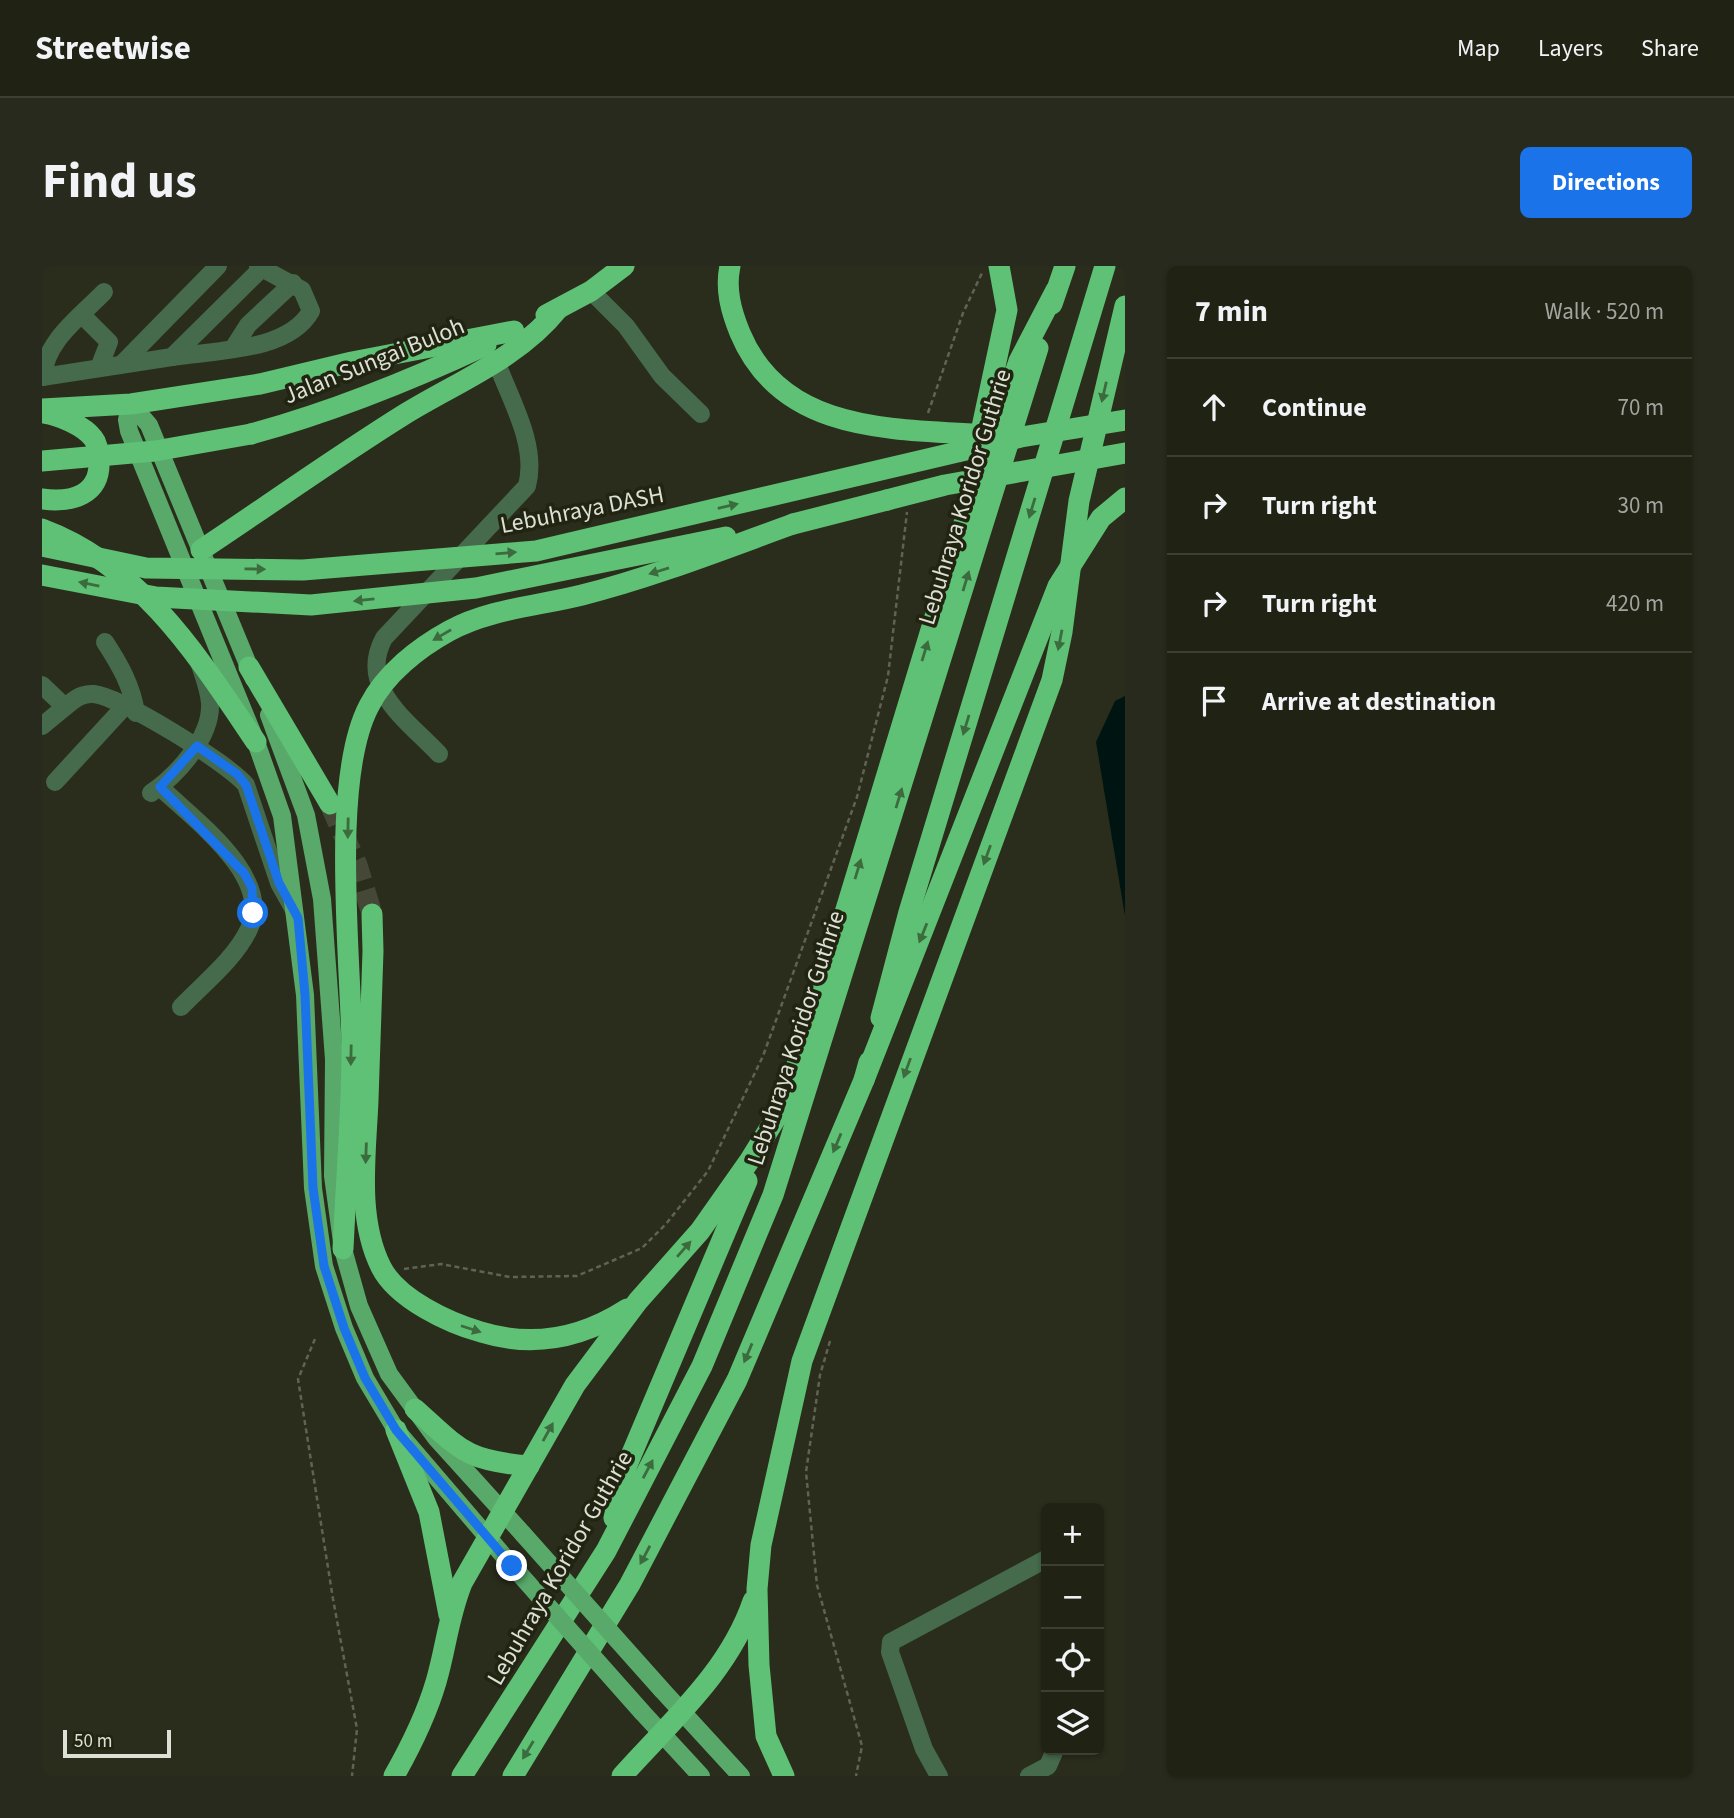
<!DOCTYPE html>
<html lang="en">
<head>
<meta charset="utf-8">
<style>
	:root { --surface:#202214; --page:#282a1d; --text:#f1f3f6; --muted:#a2a4a0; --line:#3d3f34; --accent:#1a73e8 }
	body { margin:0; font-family:"Source Sans 3",sans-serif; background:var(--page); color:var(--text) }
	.controls { position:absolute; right:21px; bottom:21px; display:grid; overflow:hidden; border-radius:10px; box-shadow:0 2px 5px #0004 }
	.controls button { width:63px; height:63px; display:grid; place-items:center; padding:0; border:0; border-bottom:2px solid var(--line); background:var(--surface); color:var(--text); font:35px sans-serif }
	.scale { position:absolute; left:21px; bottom:18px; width:108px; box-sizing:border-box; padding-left:7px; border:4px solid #dde0d4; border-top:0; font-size:19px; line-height:24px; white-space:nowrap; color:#dde0d4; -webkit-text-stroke:5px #202411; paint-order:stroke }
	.stop { position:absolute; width:21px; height:21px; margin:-16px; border:5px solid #1a73e8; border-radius:50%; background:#fff }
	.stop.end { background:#1a73e8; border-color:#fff; box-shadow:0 2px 7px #0008 }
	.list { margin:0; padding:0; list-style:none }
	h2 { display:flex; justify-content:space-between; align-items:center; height:91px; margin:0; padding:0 28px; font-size:30px }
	h2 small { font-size:23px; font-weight:400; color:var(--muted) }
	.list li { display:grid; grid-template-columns:46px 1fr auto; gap:21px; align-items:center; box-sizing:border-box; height:98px; padding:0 28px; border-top:2px solid var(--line) }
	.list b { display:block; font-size:26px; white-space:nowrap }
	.list em { font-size:23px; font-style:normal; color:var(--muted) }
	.icon { flex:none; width:38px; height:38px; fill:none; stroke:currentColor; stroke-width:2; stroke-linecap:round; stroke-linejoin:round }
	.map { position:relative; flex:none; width:1083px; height:1510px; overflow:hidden; border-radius:10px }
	header { display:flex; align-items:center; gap:42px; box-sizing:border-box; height:98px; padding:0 35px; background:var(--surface); border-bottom:2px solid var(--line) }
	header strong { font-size:33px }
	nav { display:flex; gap:38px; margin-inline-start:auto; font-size:24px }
	.intro { display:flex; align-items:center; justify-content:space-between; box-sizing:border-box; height:168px; padding:0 42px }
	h1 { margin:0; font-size:49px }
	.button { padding:18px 32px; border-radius:10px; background:var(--accent); color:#fff; font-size:24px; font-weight:700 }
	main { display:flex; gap:42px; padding:0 42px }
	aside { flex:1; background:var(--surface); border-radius:10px; box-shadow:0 2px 5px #0004 }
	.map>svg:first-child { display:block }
	.water { fill:#001511 }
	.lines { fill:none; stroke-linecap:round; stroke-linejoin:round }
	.highway-tunnel { stroke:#454837; stroke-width:21; stroke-dasharray:21 10; stroke-linecap:butt }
	.path { stroke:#606353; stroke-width:2.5; stroke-dasharray:5 3.5; stroke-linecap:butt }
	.minor { stroke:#456a4c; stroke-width:18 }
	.major { stroke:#58a96a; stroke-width:18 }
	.highway { stroke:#5ec175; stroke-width:21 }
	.major-bridge { stroke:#58a96a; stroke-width:18 }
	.highway-bridge { stroke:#5ec175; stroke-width:21 }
	.oneway { fill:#3c6b3e }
	.route { stroke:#1a73e8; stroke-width:9 }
	.labels { text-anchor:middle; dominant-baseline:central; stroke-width:7; stroke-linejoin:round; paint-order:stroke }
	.street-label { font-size:24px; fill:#dde0d4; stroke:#202411 }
</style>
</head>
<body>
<header>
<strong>Streetwise</strong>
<nav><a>Map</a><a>Layers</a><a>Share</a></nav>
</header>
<div class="intro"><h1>Find us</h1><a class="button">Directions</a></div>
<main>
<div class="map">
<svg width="1083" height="1510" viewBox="0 0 1083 1510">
	<rect width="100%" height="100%" fill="#2a2d1b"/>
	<path class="water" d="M1083,430V650L1054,476L1073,435Z"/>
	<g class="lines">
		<path class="highway-tunnel" d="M288,538L315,599L330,648"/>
		<g class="path">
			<path d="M886,147L921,47L940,7"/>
			<path d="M362,1003L399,998L468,1011L535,1010L600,982L624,958L666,905L721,790L815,531L846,410L865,246"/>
			<path d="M273,1073L256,1113L291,1333L315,1463L310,1510"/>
			<path d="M788,1075L778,1109L764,1206L775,1319L820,1480L814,1510"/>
		</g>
		<g class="minor">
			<path d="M549,25L584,60L620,110L659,148"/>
			<path d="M40,49L67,76L57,102"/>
			<path d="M192,81L206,59L251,17"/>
			<path d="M130,91C173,84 246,86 269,45L260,24L216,0"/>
			<path d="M79,99L176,0"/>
			<path d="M0,111L130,91L222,0"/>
			<path d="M1,111C3,75 38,51 62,26"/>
			<path d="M63,376C78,399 90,420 94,447"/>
			<path d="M0,419L23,441C32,434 39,427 52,428C79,431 186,497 204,519L237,617L251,642"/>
			<path d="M0,460L23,441"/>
			<path d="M397,488C366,455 315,422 342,372L485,220C496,179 468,133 454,95"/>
			<path d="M13,516L82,441"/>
			<path d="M118,521C151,553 232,611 207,663C193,693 162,717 139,741"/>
			<path d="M109,527C135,509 170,471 168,437C167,424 162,411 158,399"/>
			<path d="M897,1510L882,1483L848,1386L849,1376L1004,1293"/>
			<path d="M987,1510L1006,1500L1013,1484"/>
		</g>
		<g class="major">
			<path d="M89,138L85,154L87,165L214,476L240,550L263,729L271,922L282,1000L302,1062L323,1112L354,1164L466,1295"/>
			<path d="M89,138L107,159L212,413"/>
			<path d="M227,449L264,549L280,633L292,793L291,910L301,983L317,1040L347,1108L394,1172L481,1268"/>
			<path d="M620,1424L699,1510"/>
			<path d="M600,1446L659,1510"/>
		</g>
		<g class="highway">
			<path d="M1010,38L1023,0"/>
			<path d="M504,49L549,25L582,0"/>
			<path d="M0,143L89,138L218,118L310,96L472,65"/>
			<path d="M209,168C290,146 367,115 444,79"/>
			<path d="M936,180L965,44L957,0"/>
			<path d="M0,233C30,237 59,229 57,194C56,187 56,178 51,172C42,160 17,149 2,147"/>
			<path d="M751,258L845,234"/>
			<path d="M0,263C100,300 157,392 214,476"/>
			<path d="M159,284C227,239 294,191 363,148C415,116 477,92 516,43"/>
			<path d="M207,401L288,538"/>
			<path d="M330,648L331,685C329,735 328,784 326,834C324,887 314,951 339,1001C355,1033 407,1057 439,1066C491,1082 540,1072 585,1043"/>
			<path d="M839,752L867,646L1063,0"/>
			<path d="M373,1143C419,1184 422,1194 487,1200"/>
			<path d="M354,1164L387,1246L407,1349"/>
			<path d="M572,1252L585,1199L705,915"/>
			<path d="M352,1510C369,1480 384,1450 394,1416C404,1382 406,1352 420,1317L533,1119L596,1035L658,965L708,894L737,847L764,775L916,275L977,95L1014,24"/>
			<path d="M420,1510L564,1285L660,1100L731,929L996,82"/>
			<path d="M471,1510L588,1318L695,1114L822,814L827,796"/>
			<path d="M580,1510C628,1456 687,1406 711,1335"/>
			<path d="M742,1510L724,1470L717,1399L715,1323L719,1279L760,1095L1010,414L1020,366L1037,235L1083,40"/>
		</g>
		<g class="major-bridge">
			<path d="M481,1268L620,1424"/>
			<path d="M466,1295L600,1446"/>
		</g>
		<g class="highway-bridge">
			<path d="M688,0C683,23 689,45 698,67C742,173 863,162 959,170"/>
			<path d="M0,195L113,185L209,168"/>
			<path d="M845,234L903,219L1083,187"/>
			<path d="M0,280L104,302L261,304L494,285L979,171L1083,154"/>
			<path d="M0,309L114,331L269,339L434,322L684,271"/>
			<path d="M822,814L1016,320L1059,252L1083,232"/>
			<path d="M301,983C304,916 310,849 310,782C309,695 288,514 327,440C343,408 376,382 407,365C447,343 496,340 540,329C611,311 682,283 751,258"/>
		</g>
	</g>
	<defs><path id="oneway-solid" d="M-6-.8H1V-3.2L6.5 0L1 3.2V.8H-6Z" transform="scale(1.75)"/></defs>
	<g class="oneway">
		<use href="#oneway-solid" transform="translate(1062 126) rotate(103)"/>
		<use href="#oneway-solid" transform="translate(686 240) rotate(-13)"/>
		<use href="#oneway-solid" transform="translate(990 242) rotate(107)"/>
		<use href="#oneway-solid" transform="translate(464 287) rotate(-5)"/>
		<use href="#oneway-solid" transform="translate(213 303) rotate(1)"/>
		<use href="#oneway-solid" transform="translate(617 305) rotate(163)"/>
		<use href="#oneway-solid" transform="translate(924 315) rotate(-73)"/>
		<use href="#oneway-solid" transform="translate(47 318) rotate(-169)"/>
		<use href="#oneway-solid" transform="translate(322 334) rotate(174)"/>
		<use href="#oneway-solid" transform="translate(400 369) rotate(150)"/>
		<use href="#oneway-solid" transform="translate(1018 374) rotate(101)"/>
		<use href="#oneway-solid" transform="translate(883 385) rotate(-73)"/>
		<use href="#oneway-solid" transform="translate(924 459) rotate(107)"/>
		<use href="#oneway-solid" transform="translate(857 532) rotate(-73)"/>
		<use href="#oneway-solid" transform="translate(306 562) rotate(91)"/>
		<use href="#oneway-solid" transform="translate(945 589) rotate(110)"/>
		<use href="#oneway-solid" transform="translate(816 603) rotate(-73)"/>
		<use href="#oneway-solid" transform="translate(881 667) rotate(112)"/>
		<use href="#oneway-solid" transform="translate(309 789) rotate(91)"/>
		<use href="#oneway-solid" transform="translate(865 802) rotate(110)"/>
		<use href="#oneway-solid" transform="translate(795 877) rotate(113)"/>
		<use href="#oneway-solid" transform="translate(324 887) rotate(92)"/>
		<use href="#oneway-solid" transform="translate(642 983) rotate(-49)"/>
		<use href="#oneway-solid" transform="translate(429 1063) rotate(18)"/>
		<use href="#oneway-solid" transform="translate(706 1087) rotate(113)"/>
		<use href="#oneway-solid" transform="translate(506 1166) rotate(-61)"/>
		<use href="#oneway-solid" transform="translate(606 1203) rotate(-62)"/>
		<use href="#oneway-solid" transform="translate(603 1289) rotate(118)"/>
		<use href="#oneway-solid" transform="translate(486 1484) rotate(121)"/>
	</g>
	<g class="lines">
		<path class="route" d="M211,647L210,622L202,607L118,521L155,480L195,508L204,519L237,617L256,652L263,729L271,922L282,1000L302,1062L323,1112L354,1164L470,1300"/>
	</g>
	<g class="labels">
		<g class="street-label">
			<text transform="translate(332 95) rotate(-22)">Jalan Sungai Buloh</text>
			<text transform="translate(923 231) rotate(-73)">Lebuhraya Koridor Guthrie</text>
			<text transform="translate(540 244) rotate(-11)">Lebuhraya DASH</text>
			<text transform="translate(754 772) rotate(-72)">Lebuhraya Koridor Guthrie</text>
			<text transform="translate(518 1302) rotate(-60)">Lebuhraya Koridor Guthrie</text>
		</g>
	</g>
</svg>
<div class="controls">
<button>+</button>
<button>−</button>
<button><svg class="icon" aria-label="locate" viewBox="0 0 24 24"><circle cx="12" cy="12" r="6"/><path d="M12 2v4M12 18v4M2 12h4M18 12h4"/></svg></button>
<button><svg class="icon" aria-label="layers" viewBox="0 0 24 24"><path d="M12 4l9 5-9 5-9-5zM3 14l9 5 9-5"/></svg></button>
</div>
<div class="scale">50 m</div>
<div class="stop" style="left:211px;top:647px"></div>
<div class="stop end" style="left:470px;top:1300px"></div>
</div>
<aside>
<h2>7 min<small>Walk · 520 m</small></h2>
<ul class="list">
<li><svg class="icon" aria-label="ahead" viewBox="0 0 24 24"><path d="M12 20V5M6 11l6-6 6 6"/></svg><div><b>Continue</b></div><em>70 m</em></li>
<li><svg class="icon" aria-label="right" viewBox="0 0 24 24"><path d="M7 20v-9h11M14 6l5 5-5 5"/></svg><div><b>Turn right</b></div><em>30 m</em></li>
<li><svg class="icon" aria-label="right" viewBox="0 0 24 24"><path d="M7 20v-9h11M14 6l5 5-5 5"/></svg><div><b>Turn right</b></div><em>420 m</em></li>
<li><svg class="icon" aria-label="arrive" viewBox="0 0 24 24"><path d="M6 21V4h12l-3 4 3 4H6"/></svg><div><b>Arrive at destination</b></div></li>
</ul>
</aside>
</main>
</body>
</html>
